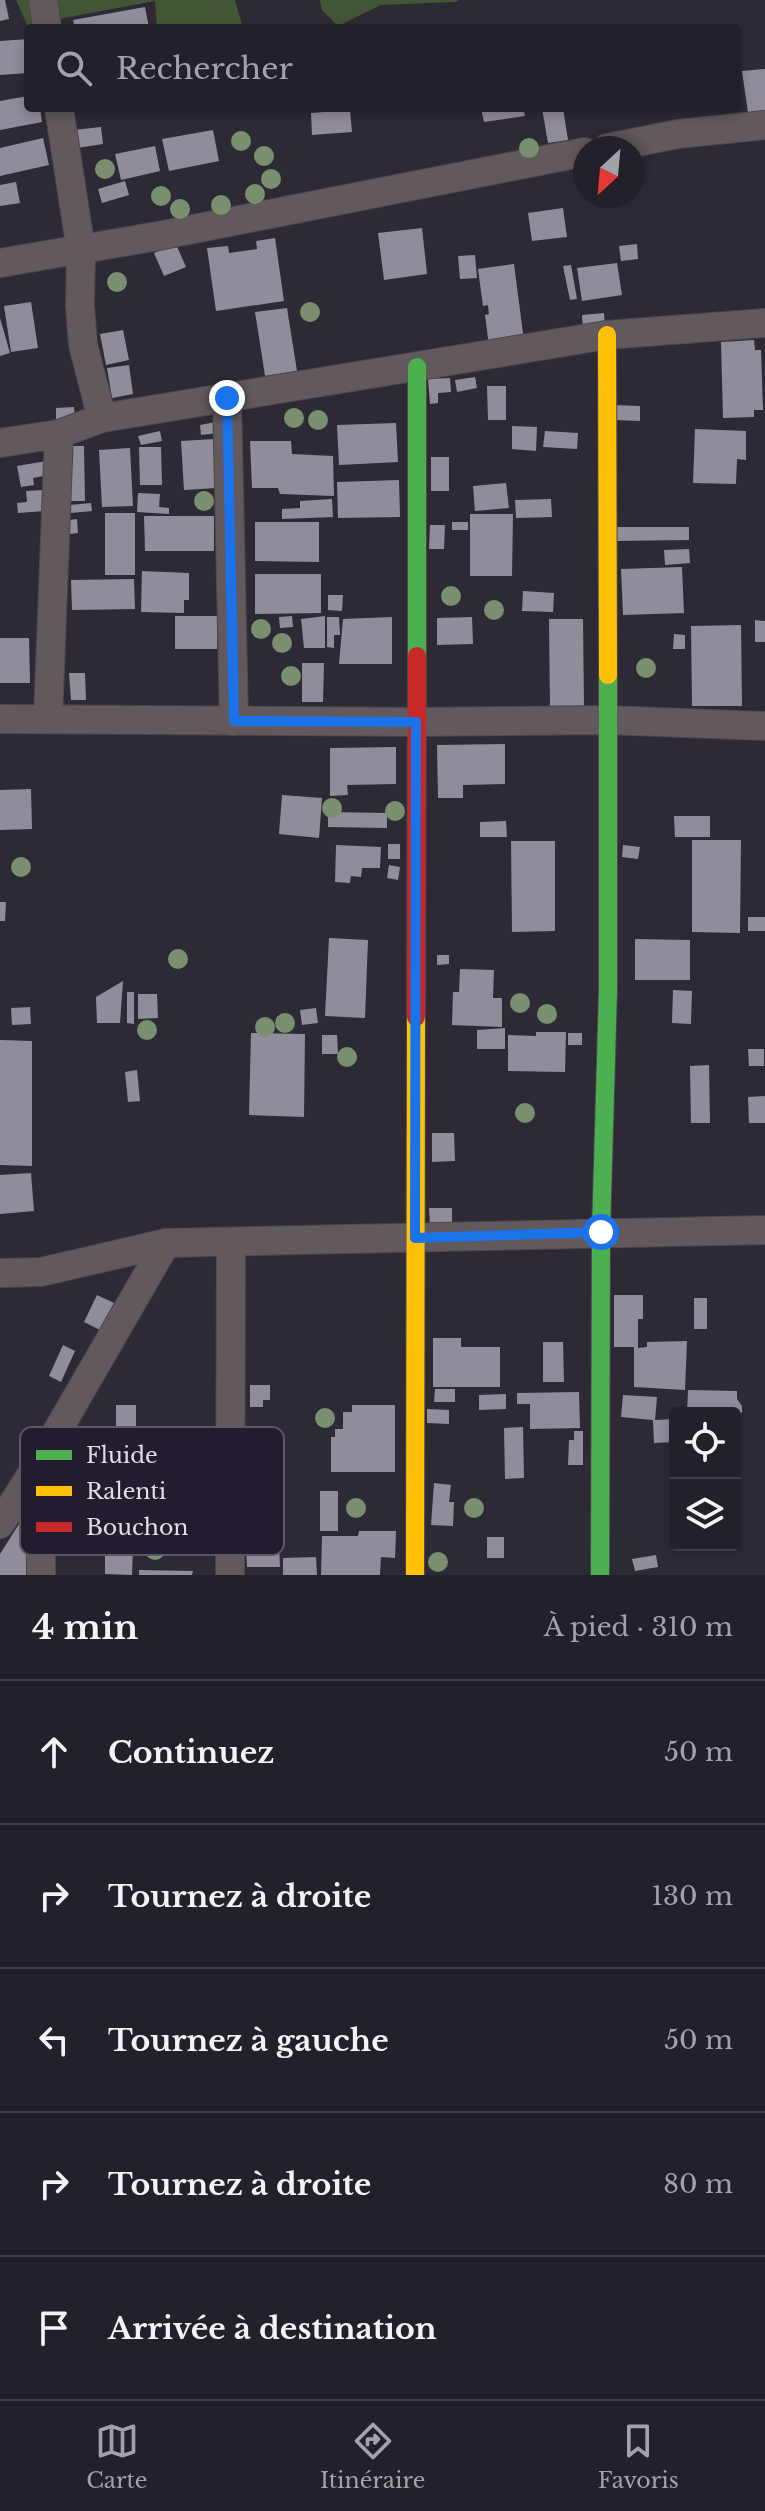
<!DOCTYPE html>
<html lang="fr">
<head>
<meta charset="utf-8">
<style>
	:root { --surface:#222028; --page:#2a2830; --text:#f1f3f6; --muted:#a2a3a8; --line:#3f3e45; --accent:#a29eaa }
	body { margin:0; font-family:"Libre Baskerville",serif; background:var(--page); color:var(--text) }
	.controls { position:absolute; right:24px; bottom:24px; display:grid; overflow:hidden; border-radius:8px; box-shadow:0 4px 12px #0003 }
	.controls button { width:72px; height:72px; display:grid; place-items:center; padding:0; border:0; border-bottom:2px solid var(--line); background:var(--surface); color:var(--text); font:40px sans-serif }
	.compass { position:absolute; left:573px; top:136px; width:72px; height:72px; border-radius:50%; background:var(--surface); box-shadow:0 4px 12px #0003; rotate:206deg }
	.stop { position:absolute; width:24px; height:24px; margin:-18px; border:6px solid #1a73e8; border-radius:50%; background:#fff }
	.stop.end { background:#1a73e8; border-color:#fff; box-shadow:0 2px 8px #0008 }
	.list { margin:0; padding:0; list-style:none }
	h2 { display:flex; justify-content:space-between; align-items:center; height:104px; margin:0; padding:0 32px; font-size:34px }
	h2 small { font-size:26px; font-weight:400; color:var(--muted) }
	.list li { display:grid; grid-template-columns:52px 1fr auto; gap:24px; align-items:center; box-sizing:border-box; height:144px; padding:0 32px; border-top:2px solid var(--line) }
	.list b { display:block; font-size:30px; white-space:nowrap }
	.list em { font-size:26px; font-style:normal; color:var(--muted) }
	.icon { flex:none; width:44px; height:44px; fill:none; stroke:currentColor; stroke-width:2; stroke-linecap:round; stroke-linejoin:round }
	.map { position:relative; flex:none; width:765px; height:1575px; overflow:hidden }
	.search { position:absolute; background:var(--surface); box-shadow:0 4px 12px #0003; left:24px; right:24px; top:24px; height:88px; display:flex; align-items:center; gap:20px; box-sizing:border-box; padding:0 28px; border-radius:8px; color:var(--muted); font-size:30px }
	.sheet { height:824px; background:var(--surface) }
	nav { display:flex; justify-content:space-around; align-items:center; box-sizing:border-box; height:112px; border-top:2px solid var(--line); background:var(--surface); font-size:22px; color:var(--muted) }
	nav a { display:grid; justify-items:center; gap:4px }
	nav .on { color:var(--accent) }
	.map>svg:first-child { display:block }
	.forest { fill:#425534 }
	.building { fill:#918c9a }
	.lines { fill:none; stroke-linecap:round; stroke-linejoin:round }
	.street-casing { stroke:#4b4751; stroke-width:30 }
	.fast-casing { stroke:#4b4751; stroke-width:20 }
	.slow-casing { stroke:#4b4751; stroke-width:20 }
	.jam-casing { stroke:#4b4751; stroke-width:20 }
	.street { stroke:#61595b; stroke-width:28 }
	.fast { stroke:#4caf50; stroke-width:18 }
	.slow { stroke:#ffc107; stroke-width:18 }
	.jam { stroke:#c62828; stroke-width:18 }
	.tree { fill:#7a8f6f }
	.route { stroke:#1a73e8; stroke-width:10 }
	.key { fill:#231c2f; stroke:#5c5667; stroke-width:2 }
	.key-label { font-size:22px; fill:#e0dce9 }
</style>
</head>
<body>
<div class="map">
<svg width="765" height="1575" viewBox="0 0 765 1575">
	<rect width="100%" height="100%" fill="#2e2a35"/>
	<g class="forest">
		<path d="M16,0H235L243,28H157L155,1L27,25Z"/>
		<path d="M320,0H459L455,2L381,5L338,26L322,10Z"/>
	</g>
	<g class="building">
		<path d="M0,0H5L9,19L0,21Z"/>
		<path d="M145,7L149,28H75L73,20Z"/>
		<path d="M28,39V73L0,75V41Z"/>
		<path d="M765,69V113H748L742,71Z"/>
		<path d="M28,96V108H40L42,122L0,130V101Z"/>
		<path d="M481,108H523L525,116L484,122Z"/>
		<path d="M542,108H563L568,140L548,143Z"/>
		<path d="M350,110L352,132L312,135L311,113Z"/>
		<path d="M101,127L103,144L77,148L74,130Z"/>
		<path d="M213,130L219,161L169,171L162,139Z"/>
		<path d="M43,138L49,165L0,176V148Z"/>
		<path d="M155,146L160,171L121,180L115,154Z"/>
		<path d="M125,181L129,195L102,203L98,189Z"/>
		<path d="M16,182L20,203L0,206V185Z"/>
		<path d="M563,208L567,237L532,241L528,213Z"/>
		<path d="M422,228L427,274L384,280L378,233Z"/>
		<path d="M275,238L284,301L216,311L207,248L228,246L229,253L257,249L256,241Z"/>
		<path d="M176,244L186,267L164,276L154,253Z"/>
		<path d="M637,244L638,259L621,261L619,246Z"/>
		<path d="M475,255L477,278L460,279L458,256Z"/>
		<path d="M617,263L622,295L582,301L577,268Z"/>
		<path d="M514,264L524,341L489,346L485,315L489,314L488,305L483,306L478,269Z"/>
		<path d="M571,265L577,299L570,300L563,266Z"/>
		<path d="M31,302L38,348L11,352L4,306Z"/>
		<path d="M287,308L297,371L265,376L255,312Z"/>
		<path d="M604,313L605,327L583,329L582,315Z"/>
		<path d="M0,318L10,353L0,356Z"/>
		<path d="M123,330L129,360L106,365L100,334Z"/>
		<path d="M754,340L755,350H761L763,410H754V417L723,418L721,342Z"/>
		<path d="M129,365L133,394L112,398L107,368Z"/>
		<path d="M475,377L477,388L457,392L455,380Z"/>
		<path d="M450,378L451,392L438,393V403L430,404L428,379Z"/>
		<path d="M487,386H506V420H488Z"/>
		<path d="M614,405L640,406V421L614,420Z"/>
		<path d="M74,407L75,420L56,421V408Z"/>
		<path d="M216,422L218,433L201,435L200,425Z"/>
		<path d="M396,423L398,462L339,465L337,425Z"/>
		<path d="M512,426L537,427L536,451L512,449Z"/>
		<path d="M695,429L746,431V460L737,459L736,484L693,483Z"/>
		<path d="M160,431L162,441L141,445L138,436Z"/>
		<path d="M545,431L578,433L577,449L543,447Z"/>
		<path d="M214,439L217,488L184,490L181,441Z"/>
		<path d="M250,441H291L292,454L333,456L334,496L280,494L278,488H252Z"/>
		<path d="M68,446H84L85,501H68Z"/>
		<path d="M139,447H161L162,485H140Z"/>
		<path d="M130,448L133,506L102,507L99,450Z"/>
		<rect x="431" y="457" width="18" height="34"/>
		<path d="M47,461L49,475L33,478L34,485L21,487L17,466Z"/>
		<path d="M399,480L400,517L338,518L337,482Z"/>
		<path d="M506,483L509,508L475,511L473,486Z"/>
		<path d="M43,490L45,511L18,513L17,503L27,502L26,491Z"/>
		<path d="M138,493L160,494L159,507L169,508V514L137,512Z"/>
		<path d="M332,499L333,517L282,519V509L300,508V501Z"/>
		<path d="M551,499L552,517L516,518L515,500Z"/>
		<path d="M91,503L92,511L71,513L70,505Z"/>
		<rect x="105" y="513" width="30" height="62"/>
		<path d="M470,514H513L512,576H470Z"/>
		<path d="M144,516H214V551H145Z"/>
		<path d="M77,519L78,533L70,534V520Z"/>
		<path d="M255,522H319V562L255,561Z"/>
		<rect x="452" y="522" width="16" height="8"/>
		<path d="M430,525H445L444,549H429Z"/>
		<path d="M615,527H689V540L615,541Z"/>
		<path d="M689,549L690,563L665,565L664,550Z"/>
		<path d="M682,567L684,613L623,615L621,569Z"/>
		<path d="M142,571L189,573V600H184V613L141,612Z"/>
		<path d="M255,574H321V613L255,614Z"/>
		<path d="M134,579L135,609L72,610L71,580Z"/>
		<path d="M523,591L554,593L553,612L522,611Z"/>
		<path d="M328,595H343L342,611L328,610Z"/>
		<rect x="175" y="616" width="42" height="33"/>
		<path d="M292,616L293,627L280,628L279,617Z"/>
		<path d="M325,616V648H304L301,619Z"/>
		<path d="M327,617H339L340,635H334V648L327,647Z"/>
		<path d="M392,617V664H339L343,619Z"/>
		<path d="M472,617L473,644L437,645V618Z"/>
		<path d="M549,619H583L584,708H550Z"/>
		<path d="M755,620L765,621V642H755Z"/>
		<path d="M741,625L742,706H692L691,626Z"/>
		<path d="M674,634L685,635V649H673Z"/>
		<path d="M0,638H29L30,683H0Z"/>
		<path d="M302,663H324L323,702H302Z"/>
		<path d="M69,673H85L86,700H71Z"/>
		<path d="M505,744V784L463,785V798H438L437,745Z"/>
		<path d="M396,747V784L347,785L348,795L330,796V748Z"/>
		<path d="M31,789L32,829L0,830V790Z"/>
		<path d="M282,795L322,798L319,838L279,834Z"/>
		<path d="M328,812L387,813V828L328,827Z"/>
		<path d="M674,816H710V837H675Z"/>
		<path d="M506,821L507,837H480V822Z"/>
		<path d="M692,840H741L740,933L692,932Z"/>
		<path d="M511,841H555V931L512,932Z"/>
		<rect x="388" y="844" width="12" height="15"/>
		<path d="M336,845L381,847L380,868H362L361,877L351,876L350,883L335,882Z"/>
		<path d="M623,845L640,847L638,859L622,857Z"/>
		<path d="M389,865L400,867L398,880L387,878Z"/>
		<path d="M0,902H6L5,921H0Z"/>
		<rect x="748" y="917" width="17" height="14"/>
		<path d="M329,938L368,940L365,1018L325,1016Z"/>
		<path d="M635,939L690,940V980H635Z"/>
		<path d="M437,955H449V964L437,965Z"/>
		<path d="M460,969L494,970L493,998H502V1027L452,1025L453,992H459Z"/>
		<path d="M123,981L120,1023H97L96,997Z"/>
		<path d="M673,990L692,991L691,1024L672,1023Z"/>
		<path d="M127,992H134V1024L127,1023Z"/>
		<path d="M138,994H157L158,1018L138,1019Z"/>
		<path d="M30,1007L31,1024L12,1025L11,1008Z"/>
		<path d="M316,1008L318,1023L302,1025L300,1010Z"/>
		<path d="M505,1028V1049H477V1030Z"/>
		<path d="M536,1032H566L565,1072L508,1071V1035L536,1036Z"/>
		<path d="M251,1033L305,1034L304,1117L249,1115Z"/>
		<rect x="568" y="1033" width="14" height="12"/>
		<path d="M322,1035H337L338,1054H322Z"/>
		<path d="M0,1040L32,1041V1166L0,1165Z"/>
		<path d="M748,1049H764V1066H749Z"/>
		<path d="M709,1065L710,1123H691L690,1066Z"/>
		<path d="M137,1070L140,1101L128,1102L125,1072Z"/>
		<path d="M765,1096V1123H749L748,1097Z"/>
		<path d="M432,1133H454L455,1161L432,1162Z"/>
		<path d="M31,1173L34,1211L0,1214V1175Z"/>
		<path d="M429,1208H452V1224H430Z"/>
		<path d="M97,1295L114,1303L100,1330L84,1322Z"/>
		<path d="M614,1295H643V1319H638V1348L647,1347V1342L687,1341L685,1390L634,1387V1347H614Z"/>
		<rect x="694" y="1298" width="13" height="31"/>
		<path d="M433,1338H461V1347H500V1387H433Z"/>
		<path d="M543,1342H563L564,1382H543Z"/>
		<path d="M63,1345L75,1351L61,1382L49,1376Z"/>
		<path d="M250,1385H270V1400H263V1407H250Z"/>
		<path d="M435,1389H455V1402H434Z"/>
		<path d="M688,1390L737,1391V1399L742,1406V1412L735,1419V1413H687Z"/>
		<path d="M579,1392L580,1428L530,1429V1404H517V1393Z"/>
		<path d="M506,1394V1409L479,1410V1395Z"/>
		<path d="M623,1395L657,1397L655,1420L675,1419V1442L654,1443L653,1420L621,1417Z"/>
		<rect x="116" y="1405" width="20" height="47"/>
		<path d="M352,1405H395V1472H331V1437H335V1429H343V1412H352Z"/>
		<path d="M427,1409L449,1410V1424L427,1423Z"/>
		<path d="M523,1427L524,1478L505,1479L504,1428Z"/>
		<path d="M574,1431H583V1465H568L569,1440H574Z"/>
		<path d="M434,1483L451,1485L449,1502H454L453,1526L431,1525Z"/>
		<rect x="320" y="1491" width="18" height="40"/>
		<path d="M33,1520L30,1575H0V1554L21,1521Z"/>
		<path d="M359,1531H396L395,1558L381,1557L380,1575H321L322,1536H358Z"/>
		<rect x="487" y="1537" width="17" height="21"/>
		<path d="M279,1545L280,1567H247L246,1546Z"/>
		<path d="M105,1546L133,1547L132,1575L105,1574Z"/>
		<path d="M656,1555L658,1567L635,1571L632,1559Z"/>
		<path d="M316,1557L317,1575H283V1558Z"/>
		<path d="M139,1570L193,1571L192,1575H139Z"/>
	</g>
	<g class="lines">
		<defs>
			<g id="street">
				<path d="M43,0L47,28"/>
				<path d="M59,108L81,250L80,306L83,345L102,418"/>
				<path d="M607,148L678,134L765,125"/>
				<path d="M0,263L158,236L585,152"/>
				<path d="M227,398L234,721"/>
				<path d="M0,443L59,434L102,418L607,335L765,323"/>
				<path d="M0,719L416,722L606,720L765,726"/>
				<path d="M48,719L59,434"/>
				<path d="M0,1273L41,1272L166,1243L765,1230"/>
				<path d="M40,1461L41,1575"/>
				<path d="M0,1524L40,1461L166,1243"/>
				<path d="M230,1575L231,1242"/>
			</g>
			<g id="fast">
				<path d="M417,656V367"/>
				<path d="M600,1575L601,1232L608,990V675"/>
			</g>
			<g id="slow">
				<path d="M607,335L608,675"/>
				<path d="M415,1575L416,1017"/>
			</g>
			<path id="jam" d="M416,1017L417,656"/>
		</defs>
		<use href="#street" class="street-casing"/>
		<use href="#fast" class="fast-casing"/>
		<use href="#slow" class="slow-casing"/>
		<use href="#jam" class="jam-casing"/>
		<use href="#street" class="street"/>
		<use href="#fast" class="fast"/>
		<use href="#slow" class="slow"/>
		<use href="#jam" class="jam"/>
	</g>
	<g class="tree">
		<circle cx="241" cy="141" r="10"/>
		<circle cx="529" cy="148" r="10"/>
		<circle cx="264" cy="156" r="10"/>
		<circle cx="105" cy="169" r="10"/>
		<circle cx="271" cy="179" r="10"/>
		<circle cx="255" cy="194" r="10"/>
		<circle cx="161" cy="196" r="10"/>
		<circle cx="221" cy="205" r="10"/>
		<circle cx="180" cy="209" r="10"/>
		<circle cx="117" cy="282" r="10"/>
		<circle cx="310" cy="312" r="10"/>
		<circle cx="294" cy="418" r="10"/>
		<circle cx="318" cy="420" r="10"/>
		<circle cx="204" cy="501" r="10"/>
		<circle cx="451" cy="596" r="10"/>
		<circle cx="494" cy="610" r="10"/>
		<circle cx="261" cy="629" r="10"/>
		<circle cx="282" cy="643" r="10"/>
		<circle cx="646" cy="668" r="10"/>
		<circle cx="291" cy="676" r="10"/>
		<circle cx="332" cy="808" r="10"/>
		<circle cx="395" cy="811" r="10"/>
		<circle cx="21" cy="867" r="10"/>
		<circle cx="178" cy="959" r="10"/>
		<circle cx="520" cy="1003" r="10"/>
		<circle cx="547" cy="1014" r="10"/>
		<circle cx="285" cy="1023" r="10"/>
		<circle cx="265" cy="1027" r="10"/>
		<circle cx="147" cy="1030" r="10"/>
		<circle cx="347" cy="1057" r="10"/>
		<circle cx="525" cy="1113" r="10"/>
		<circle cx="325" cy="1418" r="10"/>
		<circle cx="356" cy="1508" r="10"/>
		<circle cx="474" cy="1508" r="10"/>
		<circle cx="155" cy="1550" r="10"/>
		<circle cx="438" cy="1562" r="10"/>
	</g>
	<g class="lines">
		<path class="route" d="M227,398L234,721L416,722L415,1238L601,1232"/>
	</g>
	<rect x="20" y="1427" width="264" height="128" rx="12" class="key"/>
	<rect x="36" y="1450" width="36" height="10" fill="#4caf50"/>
	<rect x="36" y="1486" width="36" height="10" fill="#ffc107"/>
	<rect x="36" y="1522" width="36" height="10" fill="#c62828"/>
	<g class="key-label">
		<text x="86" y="1463">Fluide</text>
		<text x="86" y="1499">Ralenti</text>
		<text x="86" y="1535">Bouchon</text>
	</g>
</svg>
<div class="controls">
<button><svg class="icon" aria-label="locate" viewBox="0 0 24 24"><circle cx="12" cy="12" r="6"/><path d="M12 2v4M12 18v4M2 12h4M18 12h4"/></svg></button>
<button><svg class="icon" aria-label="layers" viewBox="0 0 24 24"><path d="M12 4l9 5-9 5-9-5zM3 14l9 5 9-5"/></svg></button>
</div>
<svg class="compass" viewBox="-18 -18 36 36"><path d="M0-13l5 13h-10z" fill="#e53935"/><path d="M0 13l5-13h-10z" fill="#a2a3a8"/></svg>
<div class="stop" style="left:601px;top:1232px"></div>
<div class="stop end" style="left:227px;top:398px"></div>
<div class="search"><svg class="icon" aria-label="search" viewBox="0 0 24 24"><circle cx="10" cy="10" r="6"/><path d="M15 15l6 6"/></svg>Rechercher</div>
</div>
<section class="sheet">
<h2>4 min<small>À pied · 310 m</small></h2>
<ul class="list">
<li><svg class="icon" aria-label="ahead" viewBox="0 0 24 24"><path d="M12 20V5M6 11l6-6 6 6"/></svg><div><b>Continuez</b></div><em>50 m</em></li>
<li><svg class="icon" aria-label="right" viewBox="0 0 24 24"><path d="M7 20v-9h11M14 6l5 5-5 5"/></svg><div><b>Tournez à droite</b></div><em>130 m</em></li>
<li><svg class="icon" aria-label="left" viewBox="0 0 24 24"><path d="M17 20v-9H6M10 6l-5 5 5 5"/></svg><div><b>Tournez à gauche</b></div><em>50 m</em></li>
<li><svg class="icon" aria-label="right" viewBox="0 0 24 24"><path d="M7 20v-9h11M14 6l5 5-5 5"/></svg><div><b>Tournez à droite</b></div><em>80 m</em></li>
<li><svg class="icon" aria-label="arrive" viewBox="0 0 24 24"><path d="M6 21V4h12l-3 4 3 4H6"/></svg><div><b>Arrivée à destination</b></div></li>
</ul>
</section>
<nav>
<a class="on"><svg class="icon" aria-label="map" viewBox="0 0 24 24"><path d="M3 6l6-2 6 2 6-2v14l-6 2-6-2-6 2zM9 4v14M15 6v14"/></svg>Carte</a>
<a><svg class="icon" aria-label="directions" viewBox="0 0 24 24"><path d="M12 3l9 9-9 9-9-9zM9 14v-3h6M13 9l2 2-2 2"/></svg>Itinéraire</a>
<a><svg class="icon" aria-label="saved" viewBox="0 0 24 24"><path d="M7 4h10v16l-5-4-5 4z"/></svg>Favoris</a>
</nav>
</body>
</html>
